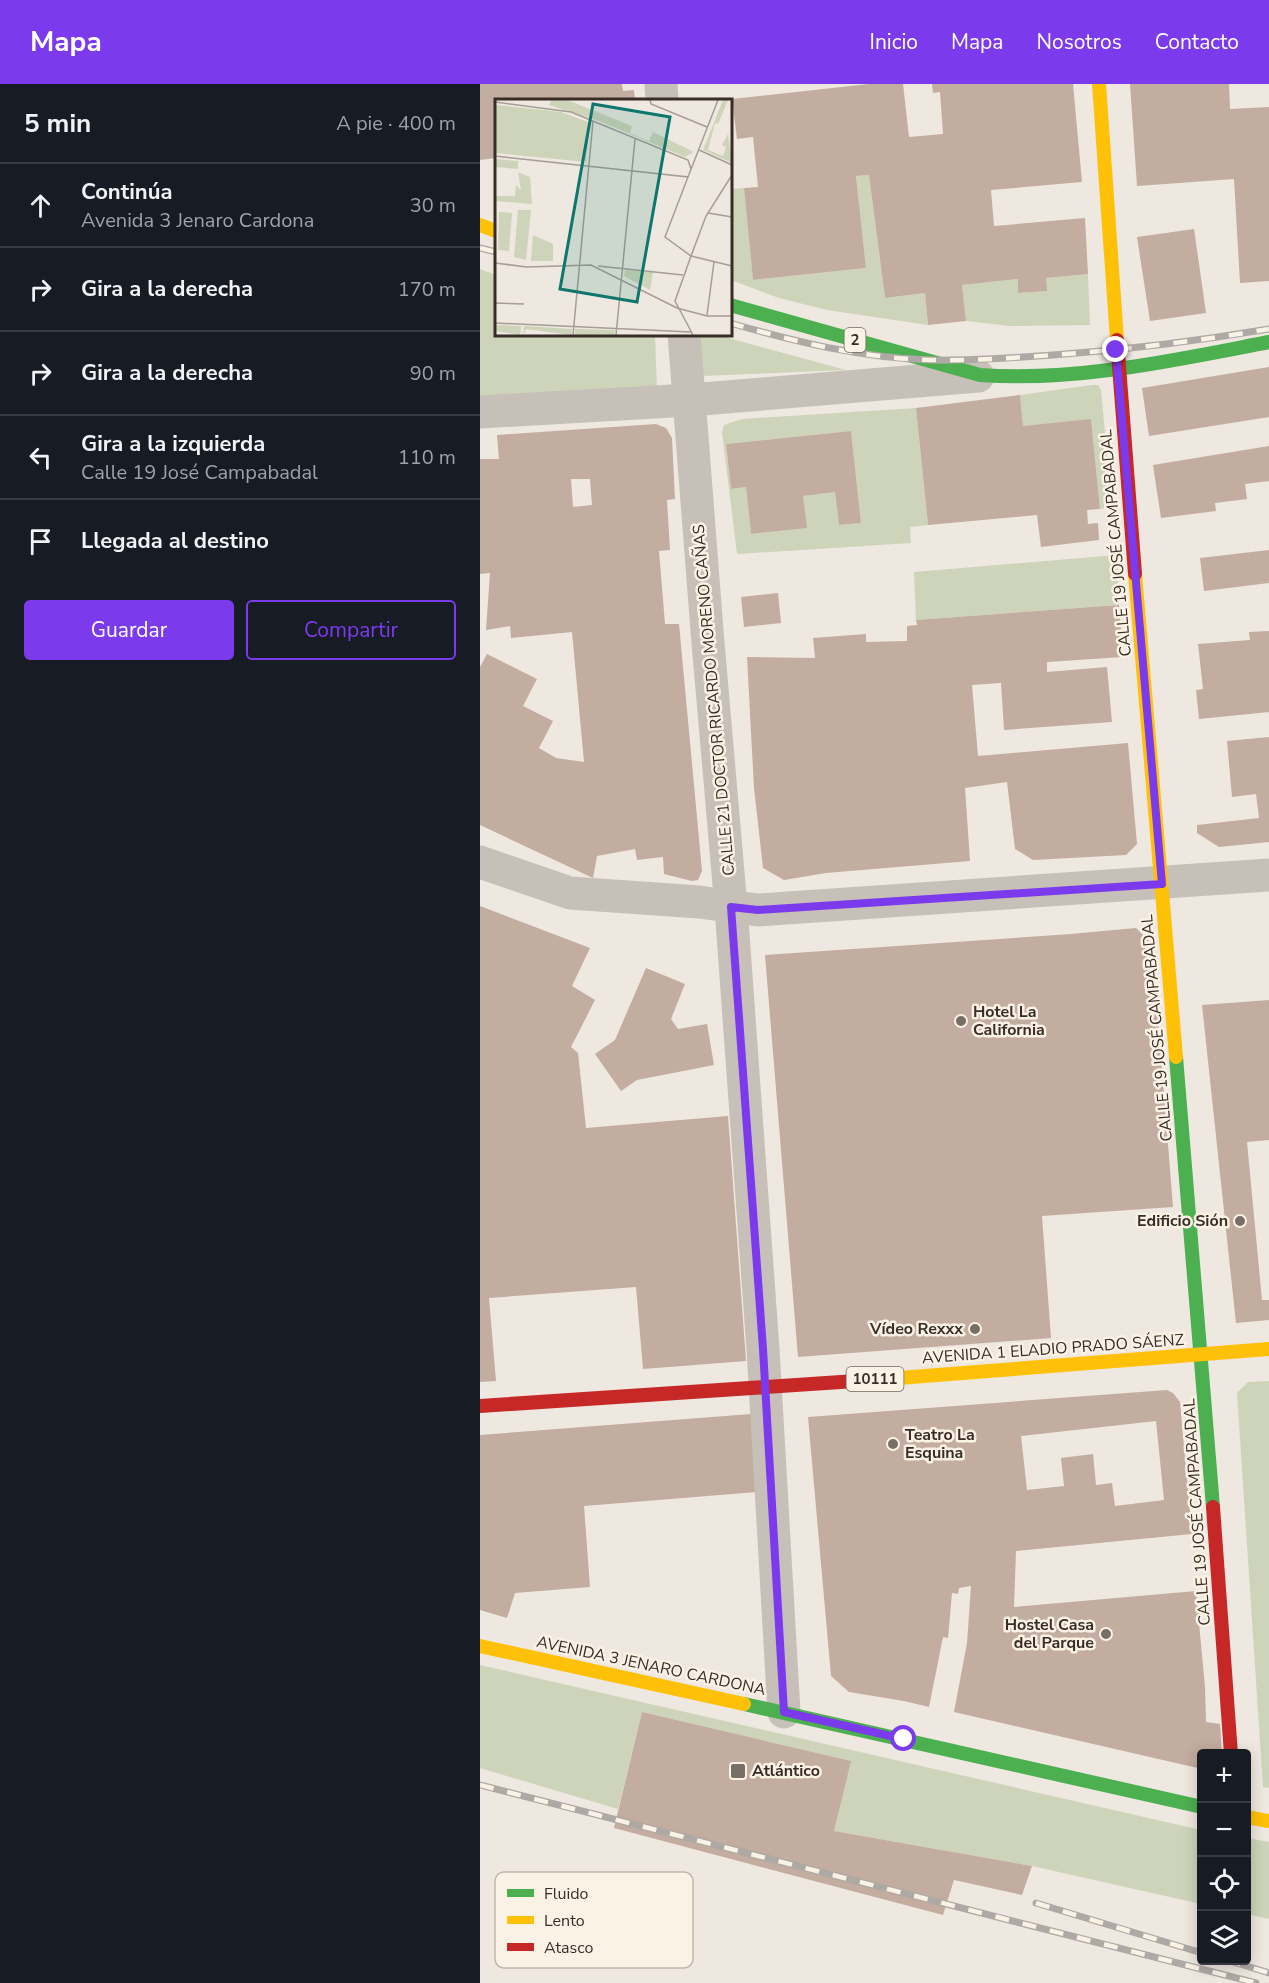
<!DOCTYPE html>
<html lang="es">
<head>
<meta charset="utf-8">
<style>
	:root { --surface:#171b24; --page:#20242c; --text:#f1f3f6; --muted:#9ea1a6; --line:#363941; --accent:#7c3aed }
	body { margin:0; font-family:"Nunito Sans",sans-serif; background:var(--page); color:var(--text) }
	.controls { position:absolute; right:18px; bottom:18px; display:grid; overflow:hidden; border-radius:6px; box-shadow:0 3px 15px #0003 }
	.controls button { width:54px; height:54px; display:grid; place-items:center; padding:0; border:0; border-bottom:2px solid var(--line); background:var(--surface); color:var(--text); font:30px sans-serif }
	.stop { position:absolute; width:18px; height:18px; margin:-14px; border:4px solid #7c3aed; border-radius:50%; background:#fff }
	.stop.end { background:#7c3aed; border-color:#fff; box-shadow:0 2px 6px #0008 }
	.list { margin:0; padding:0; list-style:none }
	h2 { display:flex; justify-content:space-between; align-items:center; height:78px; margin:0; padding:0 24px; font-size:26px }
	h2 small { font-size:20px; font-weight:400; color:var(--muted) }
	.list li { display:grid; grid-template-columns:39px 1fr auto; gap:18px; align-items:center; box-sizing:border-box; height:84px; padding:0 24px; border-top:2px solid var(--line) }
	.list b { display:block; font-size:22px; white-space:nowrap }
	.list p { margin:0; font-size:20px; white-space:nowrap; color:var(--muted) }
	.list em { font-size:20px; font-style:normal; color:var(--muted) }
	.actions { display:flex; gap:12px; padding:18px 24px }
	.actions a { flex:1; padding:14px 0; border:2px solid var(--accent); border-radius:6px; text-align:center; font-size:21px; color:var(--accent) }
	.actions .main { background:var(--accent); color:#fff }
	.icon { flex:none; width:33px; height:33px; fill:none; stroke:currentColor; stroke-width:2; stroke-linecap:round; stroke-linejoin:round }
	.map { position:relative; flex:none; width:789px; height:1899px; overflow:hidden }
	header { display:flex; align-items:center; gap:36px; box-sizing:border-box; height:84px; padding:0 30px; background:var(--accent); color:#fff }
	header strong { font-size:28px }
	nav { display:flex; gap:33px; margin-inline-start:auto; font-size:21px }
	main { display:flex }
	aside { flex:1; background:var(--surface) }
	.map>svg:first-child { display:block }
	.green { fill:#ced4b9; fill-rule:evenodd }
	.building { fill:#c3aca0; fill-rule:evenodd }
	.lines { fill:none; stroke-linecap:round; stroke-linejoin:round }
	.street { stroke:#c7c0b9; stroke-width:33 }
	.fast { stroke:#4caf50; stroke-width:14 }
	.slow { stroke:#ffc107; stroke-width:14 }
	.jam { stroke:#c62828; stroke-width:14 }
	.rail-casing { stroke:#aea9a4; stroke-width:7 }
	.rail { stroke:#fbf2e6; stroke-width:4.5; stroke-dasharray:14; stroke-linecap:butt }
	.route { stroke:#7c3aed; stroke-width:8 }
	.poi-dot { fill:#786e68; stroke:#fbf2e6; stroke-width:2 }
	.labels { text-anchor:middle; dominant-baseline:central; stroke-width:5; stroke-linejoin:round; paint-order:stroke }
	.shield { fill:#fbf2e6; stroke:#726860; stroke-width:1.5 }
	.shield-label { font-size:15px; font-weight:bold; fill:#382d27 }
	.street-label { font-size:16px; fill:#382d27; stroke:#fbf2e6 }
	.poi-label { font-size:16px; font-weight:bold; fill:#382d27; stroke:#fbf2e6; text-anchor:start }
	.inset-road { fill:none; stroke:#a59d96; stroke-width:1.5 }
	.view { fill:#0f766e; fill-opacity:0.15; stroke:#0f766e; stroke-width:3 }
	.inset-edge { fill:none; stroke:#382d27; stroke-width:3 }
	.key { fill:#fbf2e6; stroke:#c0b7ad; stroke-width:1.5 }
	.key-label { font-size:16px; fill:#382d27 }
</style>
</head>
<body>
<header>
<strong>Mapa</strong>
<nav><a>Inicio</a><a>Mapa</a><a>Nosotros</a><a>Contacto</a></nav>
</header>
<main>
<aside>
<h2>5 min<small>A pie · 400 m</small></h2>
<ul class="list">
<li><svg class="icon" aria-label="ahead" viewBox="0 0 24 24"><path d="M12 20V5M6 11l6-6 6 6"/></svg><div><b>Continúa</b><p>Avenida 3 Jenaro Cardona</p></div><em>30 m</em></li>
<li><svg class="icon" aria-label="right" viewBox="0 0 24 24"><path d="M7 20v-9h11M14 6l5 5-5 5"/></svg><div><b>Gira a la derecha</b></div><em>170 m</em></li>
<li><svg class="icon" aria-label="right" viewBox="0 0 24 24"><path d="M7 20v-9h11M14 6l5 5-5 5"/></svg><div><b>Gira a la derecha</b></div><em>90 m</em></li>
<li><svg class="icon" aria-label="left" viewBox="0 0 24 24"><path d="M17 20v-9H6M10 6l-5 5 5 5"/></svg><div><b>Gira a la izquierda</b><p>Calle 19 José Campabadal</p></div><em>110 m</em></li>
<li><svg class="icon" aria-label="arrive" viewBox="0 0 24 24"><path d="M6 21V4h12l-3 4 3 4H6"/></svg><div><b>Llegada al destino</b></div></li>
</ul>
<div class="actions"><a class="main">Guardar</a><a>Compartir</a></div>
</aside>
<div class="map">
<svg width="789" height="1899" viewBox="0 0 789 1899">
	<rect width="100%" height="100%" fill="#eee8e0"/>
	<g class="green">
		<path d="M389,91L405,214L445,209L448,241L347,226L299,214L251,196L250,105L264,104L273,196L386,184L376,92Z"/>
		<path d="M0,185L16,191V250L175,251L177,304L0,317Z"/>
		<path d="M608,190L610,241L530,242L486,237L482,201L538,195L539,209L566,207V194Z"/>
		<path d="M218,251H237L366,286L223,292Z"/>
		<path d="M612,301H618L621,306L632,423L620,425L611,336L543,342L540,311Z"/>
		<path d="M436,324L448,441L430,443L431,459L257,470L242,348L244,341L262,335ZM371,347L381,439L359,441L355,408L323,412L326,444L271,450L266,403L251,405L246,360Z"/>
		<path d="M637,471L639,521L436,536L434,488Z"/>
		<path d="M789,1297V1704L783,1703L757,1309L768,1298Z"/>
		<path d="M0,1581L721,1746V1820L552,1782L354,1747L370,1677L162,1628L138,1725L0,1684Z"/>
		<path d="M767,1754L789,1758V1835L767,1830Z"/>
	</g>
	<g class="building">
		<path d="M0,0H142L143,7L154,6L155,16H16V74L0,76Z"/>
		<path d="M389,0H423L429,53L463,50L460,8L453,9L452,0H593L602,98L511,106L514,142L605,134L608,190L566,194L567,207L538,209V195L482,201L486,237L448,241L445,209L405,214L389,91L376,92L386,184L273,196L264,104L278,103L273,53L257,55L252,15Z"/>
		<path d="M650,0H749L750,25L789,23V197L760,199L754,95L657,102Z"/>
		<path d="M714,145L726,229L670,237L657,153Z"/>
		<path d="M789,283V333L669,352L662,304Z"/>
		<path d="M540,311L543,342L611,335L620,425L607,426L608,440L618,439L619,456L561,463L557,431L448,441L436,324Z"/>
		<path d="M176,340L186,344L192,354L195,415L187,416L190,466L179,467L185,540H199L222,787L218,796L212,797L184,790L183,773L157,776L155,765L117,772L113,794L0,741V583L7,570L57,595L43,622L73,637L59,664L76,674L104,678L92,548L31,554L30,542L6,546L10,489L0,490V375H19L17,351ZM91,395H110L112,421L93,423Z"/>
		<path d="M371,347L381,439L359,441L355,408L323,412L327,444L271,450L266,403L251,405L246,360Z"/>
		<path d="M789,362V397L765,400L767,415L735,419L736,427L681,434L673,381Z"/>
		<path d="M789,466V499L724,507L720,474Z"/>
		<path d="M298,509L301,539L264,543L261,513Z"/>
		<path d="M639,521L643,573L567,578V588L627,583L632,638L524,646L521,599L492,601L498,672L648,659L657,760L646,771L553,776L535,765L527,698L485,704L490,777L346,789L304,796L283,784L274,704L267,573L335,574L333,554L386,550V558L427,557V542L437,541L436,536Z"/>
		<path d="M789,547V628L719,635L716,606L723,605L718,560L770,556L769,548Z"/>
		<path d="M789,653V758L739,763L717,749V741L779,734L776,710L752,713L747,657Z"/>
		<path d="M0,822L110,864L92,902L115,916L91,963L98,969L106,1044L248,1032L266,1277L163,1285L156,1203L9,1214L16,1297L0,1298Z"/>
		<path d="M656,844L672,860L693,1123L562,1132L571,1254L318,1273L285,871L591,850Z"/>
		<path d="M166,884L205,900L191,935L198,945L227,940L234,981L157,996L141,1007L115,970L135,956Z"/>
		<path d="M789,916V1056L767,1058L782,1216H789V1236L756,1239L722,921Z"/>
		<path d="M687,1306L693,1309L700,1318L712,1450L536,1467L534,1523L716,1507L725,1603L726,1638L740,1640L742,1670H722V1685L474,1628L487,1559L491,1502L479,1504L478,1510L472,1509L468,1554L463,1553L449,1623L424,1617L369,1608L351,1592L328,1333ZM676,1337L684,1416L635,1422L632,1399L616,1401L613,1370L581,1374L584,1402L547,1406L541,1352Z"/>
		<path d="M271,1330L277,1408L104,1422L110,1503L35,1509L27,1534L0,1526V1351Z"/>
		<path d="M162,1628L371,1677L354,1747L552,1782L542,1811L474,1796L463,1831L134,1744Z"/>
	</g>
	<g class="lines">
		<g class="street">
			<path d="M181,0L182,16"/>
			<path d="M204,250L228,559L251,823L283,1265L304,1628"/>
			<path d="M0,328L210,316L498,292"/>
			<path d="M0,778L90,809L219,818L278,826L789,791"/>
		</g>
		<g class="fast">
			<path d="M250,221L500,291C596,298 695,276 789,258"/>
			<path d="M696,973L733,1423"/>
			<path d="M264,1620L722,1723"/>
		</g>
		<g class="slow">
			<path d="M619,0L637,256"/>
			<path d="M0,141L16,147"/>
			<path d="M655,490L696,973"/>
			<path d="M406,1295L789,1265"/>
			<path d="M0,1562L264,1620"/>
			<path d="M766,1733L789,1737"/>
		</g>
		<g class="jam">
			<path d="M637,256L655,490"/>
			<path d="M0,1322L406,1295"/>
			<path d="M733,1423L751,1670"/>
		</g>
		<defs>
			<g id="rail">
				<path d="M0,164L16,168"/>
				<path d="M250,239C316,258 382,274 451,276C491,277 532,274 573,271C645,266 718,257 789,245"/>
				<path d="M0,1701L776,1899"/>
				<path d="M556,1819L722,1869"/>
				<path d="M747,1876L789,1889"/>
			</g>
		</defs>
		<use href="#rail" class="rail-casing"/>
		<use href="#rail" class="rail"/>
	</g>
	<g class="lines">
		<path class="route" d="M424,1655L304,1628L283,1265L251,823L278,826L682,800L636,266"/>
	</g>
	<g class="poi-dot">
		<circle cx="481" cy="937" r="6"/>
		<circle cx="760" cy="1137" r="6"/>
		<circle cx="495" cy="1245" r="6"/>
		<circle cx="413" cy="1360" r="6"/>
		<circle cx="626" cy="1550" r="6"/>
		<rect x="250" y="1679" width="16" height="16" rx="3"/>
	</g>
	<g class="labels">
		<g class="shield">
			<rect x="364.5" y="244" width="21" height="24" rx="4.5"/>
			<rect x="366.5" y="1283" width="57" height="24" rx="4.5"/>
		</g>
		<g class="shield-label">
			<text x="375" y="256">2</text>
			<text x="395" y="1295">10111</text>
		</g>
		<g class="street-label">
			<text transform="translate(636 459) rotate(-95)">CALLE 19 JOSÉ CAMPABADAL</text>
			<text transform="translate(234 616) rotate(-95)">CALLE 21 DOCTOR RICARDO MORENO CAÑAS</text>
			<text transform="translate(677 944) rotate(-95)">CALLE 19 JOSÉ CAMPABADAL</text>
			<text transform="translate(573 1265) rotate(-4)">AVENIDA 1 ELADIO PRADO SÁENZ</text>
			<text transform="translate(717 1428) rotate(-94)">CALLE 19 JOSÉ CAMPABADAL</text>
			<text transform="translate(171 1582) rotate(12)">AVENIDA 3 JENARO CARDONA</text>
		</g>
		<g class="poi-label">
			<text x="493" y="928">Hotel La<tspan x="493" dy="18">California</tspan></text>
			<text x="748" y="1137" text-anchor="end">Edificio Sión</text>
			<text x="483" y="1245" text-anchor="end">Vídeo Rexxx</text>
			<text x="425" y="1351">Teatro La<tspan x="425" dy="18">Esquina</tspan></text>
			<text x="614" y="1541" text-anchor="end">Hostel Casa<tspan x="614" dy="18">del Parque</tspan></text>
			<text x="272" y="1687">Atlántico</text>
		</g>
	</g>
	<g transform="translate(15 15)">
		<rect width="237" height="237" fill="#eee8e0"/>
		<path d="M56,1H72L137,27L135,34L154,42L158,33L199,53L190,58L104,22L54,6ZM228,1H233L223,25L220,24L213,51L228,57L231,48L227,46L233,35L237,64L208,51ZM1,6L66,13L95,24L91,63L0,54ZM0,60L23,62V70L0,68ZM23,73L35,78L37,105L0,102V97H20L21,86L26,91ZM23,111H36L31,161L19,158ZM4,113L17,114L14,152L3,151ZM38,136L58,145V162H36ZM130,171L158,173L155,191L129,177ZM0,226L26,227L25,236L0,232ZM29,227L77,230L76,236L31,230L28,236ZM80,230L120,231L119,236H80Z" fill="#ced4b9"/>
		<path class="inset-road" d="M155,1L156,5L212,28M0,3L76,13L193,61L196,70M204,51L237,66M0,57L193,78L170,138L196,157L237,167M193,78L223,1M213,114L237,118M196,157L211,117L237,76M196,157L180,202L198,236M0,164L32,168L96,166L182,209L212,217H237M103,167L188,176M0,204L29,205M212,216L219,163M0,224L196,233M78,236L98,22M121,236L140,40"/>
		<path class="view" d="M98,5L175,18L142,203L65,190Z"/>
		<rect width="237" height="237" class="inset-edge"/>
	</g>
	<rect x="15" y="1788" width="198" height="96" rx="9" class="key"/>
	<rect x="27" y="1805" width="27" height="8" fill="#4caf50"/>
	<rect x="27" y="1832" width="27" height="8" fill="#ffc107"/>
	<rect x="27" y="1859" width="27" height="8" fill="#c62828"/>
	<g class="key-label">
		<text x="64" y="1815">Fluido</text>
		<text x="64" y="1842">Lento</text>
		<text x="64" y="1869">Atasco</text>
	</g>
</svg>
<div class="controls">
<button>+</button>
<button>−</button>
<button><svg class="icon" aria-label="locate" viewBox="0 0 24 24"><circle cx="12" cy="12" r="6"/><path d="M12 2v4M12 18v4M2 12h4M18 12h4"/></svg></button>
<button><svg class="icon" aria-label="layers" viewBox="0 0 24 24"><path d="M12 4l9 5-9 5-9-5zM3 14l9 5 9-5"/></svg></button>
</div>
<div class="stop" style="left:424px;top:1655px"></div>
<div class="stop end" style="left:636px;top:266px"></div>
</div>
</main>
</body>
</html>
